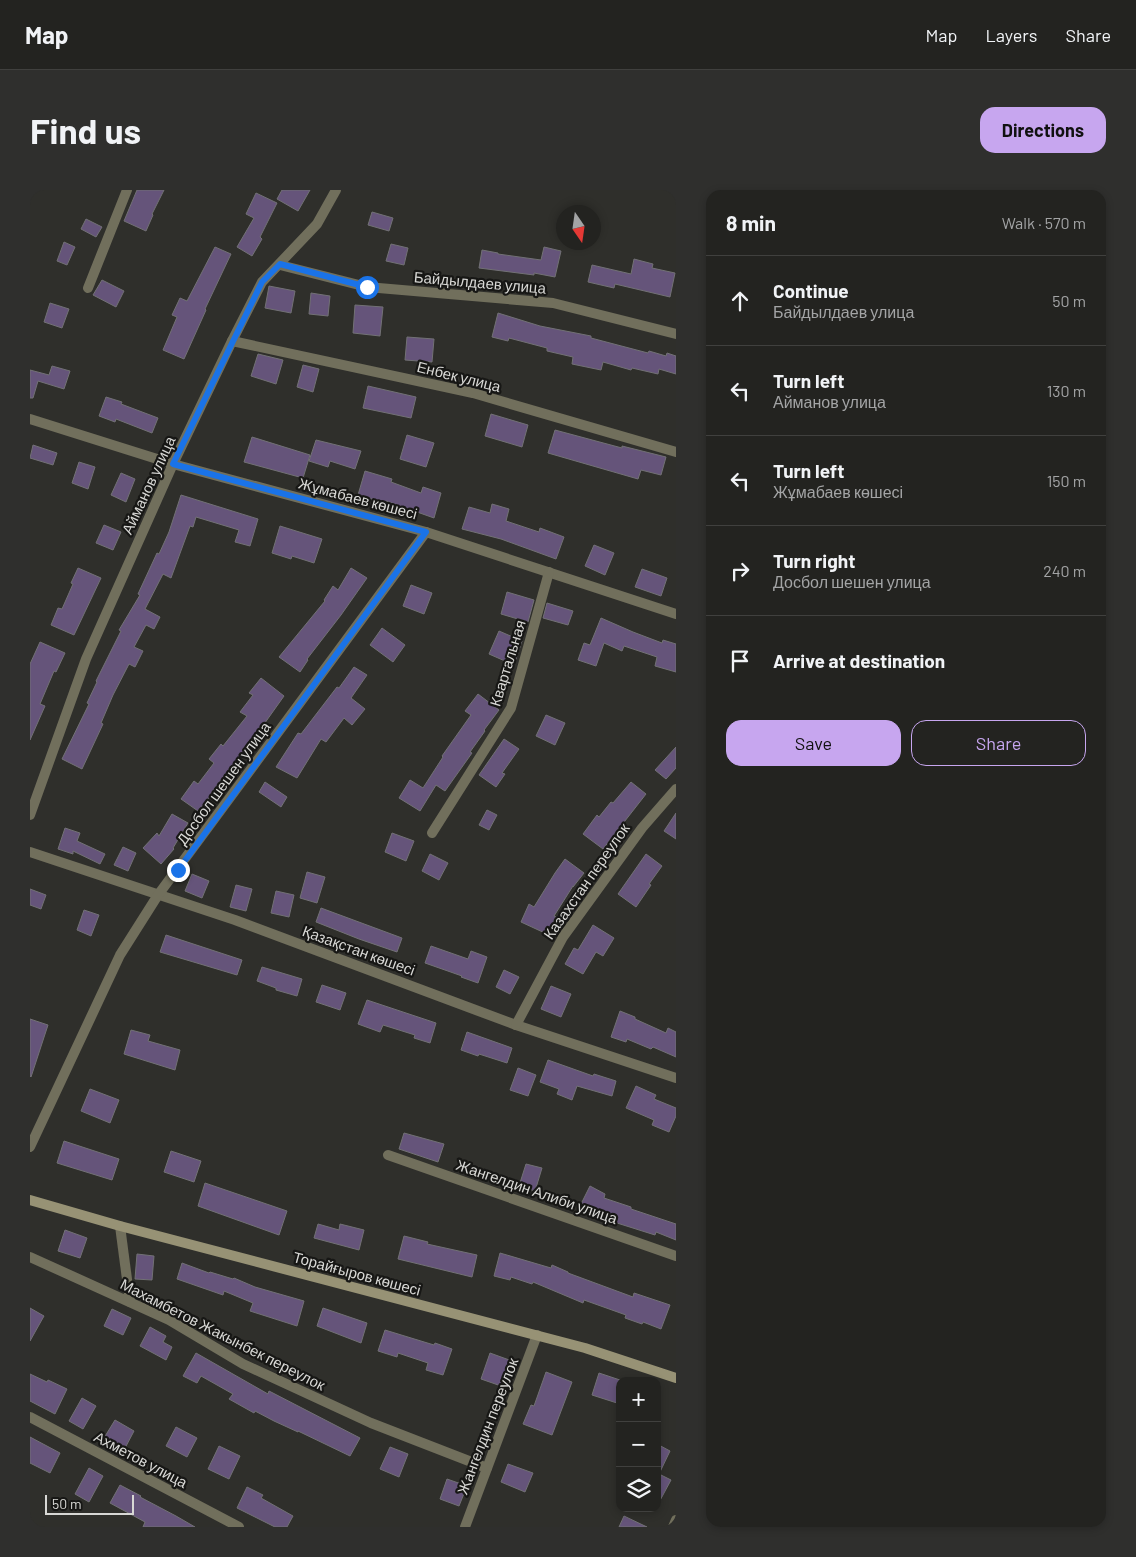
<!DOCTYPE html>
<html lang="en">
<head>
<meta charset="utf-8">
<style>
	:root { --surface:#232320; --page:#2f2f2d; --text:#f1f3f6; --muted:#a3a4a5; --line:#40403e; --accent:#c7a6ef }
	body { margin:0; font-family:Barlow,sans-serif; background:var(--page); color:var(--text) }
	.controls { position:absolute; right:15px; bottom:15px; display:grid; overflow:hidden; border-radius:10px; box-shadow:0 2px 8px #0003 }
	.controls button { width:45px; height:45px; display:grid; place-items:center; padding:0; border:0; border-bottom:1px solid var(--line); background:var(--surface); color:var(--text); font:25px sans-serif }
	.compass { position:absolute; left:526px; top:15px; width:45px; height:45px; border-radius:50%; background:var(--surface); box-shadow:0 2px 8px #0003; rotate:167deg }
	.scale { position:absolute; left:15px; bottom:12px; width:89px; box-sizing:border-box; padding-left:5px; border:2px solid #d8d8d5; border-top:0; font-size:14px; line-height:18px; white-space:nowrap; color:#d8d8d5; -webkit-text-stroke:4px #171715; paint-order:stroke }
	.stop { position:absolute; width:15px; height:15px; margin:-11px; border:4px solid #1a73e8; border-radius:50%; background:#fff }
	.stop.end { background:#1a73e8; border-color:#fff; box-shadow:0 1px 5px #0008 }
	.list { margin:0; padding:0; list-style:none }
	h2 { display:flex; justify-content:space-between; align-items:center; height:65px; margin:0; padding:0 20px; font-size:21px }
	h2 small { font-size:16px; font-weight:400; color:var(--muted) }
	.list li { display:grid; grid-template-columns:32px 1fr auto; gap:15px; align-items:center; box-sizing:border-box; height:90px; padding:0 20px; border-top:1px solid var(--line) }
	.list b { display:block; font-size:19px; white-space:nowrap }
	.list p { margin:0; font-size:16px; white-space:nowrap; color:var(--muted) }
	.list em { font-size:16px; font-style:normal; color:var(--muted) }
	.actions { display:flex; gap:10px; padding:15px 20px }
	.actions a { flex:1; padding:11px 0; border:1px solid var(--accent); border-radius:15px; text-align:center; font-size:18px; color:var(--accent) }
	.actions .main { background:var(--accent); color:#111 }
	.icon { flex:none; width:28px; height:28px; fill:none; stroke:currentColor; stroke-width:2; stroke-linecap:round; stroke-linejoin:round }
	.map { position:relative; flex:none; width:646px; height:1337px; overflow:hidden; border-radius:15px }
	header { display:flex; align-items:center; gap:30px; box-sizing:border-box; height:70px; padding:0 25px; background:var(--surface); border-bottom:1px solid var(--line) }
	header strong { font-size:24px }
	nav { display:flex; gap:28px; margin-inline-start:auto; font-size:18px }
	.intro { display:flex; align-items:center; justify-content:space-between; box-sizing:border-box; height:120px; padding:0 30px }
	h1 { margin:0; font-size:35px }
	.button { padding:12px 22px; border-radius:15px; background:var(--accent); color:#111; font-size:18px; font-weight:700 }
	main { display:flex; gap:30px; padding:0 30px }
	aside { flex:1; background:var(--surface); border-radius:15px; box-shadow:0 2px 8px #0003 }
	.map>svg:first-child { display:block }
	.building { fill:#65547a; stroke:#727175 }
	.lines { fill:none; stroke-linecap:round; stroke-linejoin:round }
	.street { stroke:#716f5c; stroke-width:10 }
	.secondary { stroke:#979275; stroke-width:10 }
	.route { stroke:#1a73e8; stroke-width:6 }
	.labels { text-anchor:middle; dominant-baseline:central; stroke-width:4.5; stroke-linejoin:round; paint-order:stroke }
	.street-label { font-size:15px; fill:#d8d8d5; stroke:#171715 }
</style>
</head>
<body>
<header>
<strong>Map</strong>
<nav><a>Map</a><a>Layers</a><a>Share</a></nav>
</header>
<div class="intro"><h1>Find us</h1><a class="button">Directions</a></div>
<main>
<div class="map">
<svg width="646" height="1337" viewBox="0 0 646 1337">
	<rect width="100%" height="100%" fill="#2f2f2b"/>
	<g class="building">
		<path d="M107,0H134L122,24L123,25L116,41L94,31Z"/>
		<path d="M252,0H280L268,21L247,9Z"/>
		<path d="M226,3L247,13L230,47L232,49L222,66L207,57L224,28L216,24Z"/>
		<path d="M342,22L363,28L359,41L338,35Z"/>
		<path d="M56,29L72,37L66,47L51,39Z"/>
		<path d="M34,52L45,57L37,75L27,71Z"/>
		<path d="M361,54L378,58L374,75L356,71Z"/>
		<path d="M185,57L201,64L175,119L176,120L154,169L133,160L147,127L142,125L150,108L157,111Z"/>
		<path d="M514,57L531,61L525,87L504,83V85L449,78L452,60L468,63V64L511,70Z"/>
		<path d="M604,69L623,74L622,78L645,83L640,107L585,94L584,98L558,92L562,75L601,84Z"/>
		<path d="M72,90L94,101L86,117L63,105Z"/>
		<path d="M239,96L265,101L261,123L235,118Z"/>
		<path d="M281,103L300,106L298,126L279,124Z"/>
		<path d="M20,113L39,119L32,138L14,132Z"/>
		<path d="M325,115L353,117L350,146L323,143Z"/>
		<path d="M468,123L510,136L561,146V148L618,163L619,161L636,166L637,163L646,166V184L629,179L628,184L602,178L601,180L573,172L571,180L542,174L543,167L517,161V158L479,148L478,151L462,147Z"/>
		<path d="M377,147L404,149L402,172L375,170Z"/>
		<path d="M228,164L253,170L246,194L221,186Z"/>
		<path d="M273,175L289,179L283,202L267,197Z"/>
		<path d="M22,176L40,181L34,199L8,191L3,208H0V180L19,185Z"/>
		<path d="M338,196L386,207L381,228L333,218Z"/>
		<path d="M76,207L92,212L91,214L128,228L122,243L86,229L85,232L69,226Z"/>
		<path d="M461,224L498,235L492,257L455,246Z"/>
		<path d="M525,240L592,258V256L636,267L631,285L611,280L608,289L518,263Z"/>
		<path d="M377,245L404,253L396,277L370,269Z"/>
		<path d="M222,247L280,265L273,288L214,272Z"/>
		<path d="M286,250L331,261L325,279L300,271L298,277L279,271Z"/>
		<path d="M3,255L27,263L23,275L0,268Z"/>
		<path d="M49,272L65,277L58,299L42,293Z"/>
		<path d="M335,281L362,289L361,292L391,303L393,297L411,303L404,328L356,311L355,313L328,305Z"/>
		<path d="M91,283L105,289L96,312L81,305Z"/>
		<path d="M151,305L228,329L220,356L205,352L209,340L166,327L163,337L160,336L141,388L133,384L115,419L130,427L124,439L116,435L104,457L113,461L105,477L99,474L83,505L71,533L73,534L52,579L32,569L59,514L57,513L67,492L66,491L91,441L89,440L110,405L108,404L127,363L129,364L139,342Z"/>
		<path d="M462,314L479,319L476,331L509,342L510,338L534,347L526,369L471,349L432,339L439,317L460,323Z"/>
		<path d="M74,335L91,342L83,360L66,353Z"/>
		<path d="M250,336L292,349L284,373L262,366L261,369L242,363Z"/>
		<path d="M564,355L584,363L575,385L555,376Z"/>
		<path d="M48,378L71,388L44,445L21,435L28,418L32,419L43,394L41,393Z"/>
		<path d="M321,378L337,388L311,425L277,469L278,470L270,482L249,467L295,411L294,410L303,396L308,400Z"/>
		<path d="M612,379L637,388L631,406L605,397Z"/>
		<path d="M381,395L402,403L394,424L373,416Z"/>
		<path d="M477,402L504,410L498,432L471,424Z"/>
		<path d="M517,413L543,421L538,435L513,428Z"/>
		<path d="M571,428L603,442L632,453L633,450L646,454V482L625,476L627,467L594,456L592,461L574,453L566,476L548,470L554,453L560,455Z"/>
		<path d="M352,438L375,455L363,472L340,455Z"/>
		<path d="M469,441L492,451L484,475L459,464Z"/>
		<path d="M10,452L35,463L26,482L24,481L10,514L15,516L0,550V474Z"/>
		<path d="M324,477L337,485L321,508L335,519L322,535L314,528L296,552L291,549L267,588L246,577L268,543L271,544L307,497L309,498Z"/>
		<path d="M231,488L254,506L227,544L181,603L182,604L168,621L151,609L164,591L168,594L184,573L179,569L191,554L193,556L217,526L210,522L223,505L219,503Z"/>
		<path d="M448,504L469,520L454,540L455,541L440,562L442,563L415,601L406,595L390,621L369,608L380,590L393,598L413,567L412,566L441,525L435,521Z"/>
		<path d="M516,525L535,533L525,555L506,546Z"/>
		<path d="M474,549L489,559L472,583L475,584L466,597L449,585Z"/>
		<path d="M646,557V578L636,589L625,580Z"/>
		<path d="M235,592L257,607L251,617L229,602Z"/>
		<path d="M601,592L616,604L573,659L553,644L567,625L569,627L581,612L583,613Z"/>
		<path d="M457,620L467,625L459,640L449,635Z"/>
		<path d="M646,623V649L634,641Z"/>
		<path d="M142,624L158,633L143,658L144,659L131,674L113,658L127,643L129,646Z"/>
		<path d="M35,638L50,643L47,651L75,664L70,674L43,661V664L28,659Z"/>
		<path d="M362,643L384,651L376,671L355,662Z"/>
		<path d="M93,657L106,663L98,681L84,675Z"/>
		<path d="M400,664L418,673L409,690L392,681Z"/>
		<path d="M616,664L632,676L619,694L621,695L606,717L588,704Z"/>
		<path d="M535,669L554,683L543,697V696L524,726L526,727L517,744L491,732L499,714L504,717L525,683Z"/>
		<path d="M277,682L295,687L287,713L270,708Z"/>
		<path d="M162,684L179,691L172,708L155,701Z"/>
		<path d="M206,695L222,699L216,721L200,717Z"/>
		<path d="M0,699L16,705L11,719L0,715Z"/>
		<path d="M246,701L264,705L259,727L241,723Z"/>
		<path d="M291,718L372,748L367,762L329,749L286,732Z"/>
		<path d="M54,720L69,725L61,746L47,740Z"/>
		<path d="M563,735L584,748L573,766L566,762L553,784L535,774L544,758L548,760Z"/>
		<path d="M136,745L212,770L207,785L130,762Z"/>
		<path d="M401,756L438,769L441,761L457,767L448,793L431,787L432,786L395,773Z"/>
		<path d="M232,777L272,789L267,806L246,800V798L227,791Z"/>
		<path d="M474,780L489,787L480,804L466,797Z"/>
		<path d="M292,795L316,803L310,820L286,812Z"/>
		<path d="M521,796L541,804L531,827L511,819Z"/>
		<path d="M337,810L406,833L400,853L384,848L385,845L353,835L350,842L328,834Z"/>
		<path d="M590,821L605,827V829L636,843L638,838L646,842V867L623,857L621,859L597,849L596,852L581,847Z"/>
		<path d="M0,829L18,835L1,887L0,886Z"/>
		<path d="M101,840L120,845L118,851L150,860L145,880L94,864Z"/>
		<path d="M437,842L482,858L477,873L449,864L448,866L431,860Z"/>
		<path d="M518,870L563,886L564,884L586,891L582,906L547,896L542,910L527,904L529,899L510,892Z"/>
		<path d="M488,878L506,885L498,906L480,900Z"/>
		<path d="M606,896L626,905L624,909L646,918V926L639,942L622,935L624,930L596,918Z"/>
		<path d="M60,899L89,910L80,933L51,921Z"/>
		<path d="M374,943L414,954L408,972L369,959Z"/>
		<path d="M34,951L89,969L82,990L27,973Z"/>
		<path d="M141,961L171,971L164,992L134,982Z"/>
		<path d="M496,974L512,978L505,1001L489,996Z"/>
		<path d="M175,993L257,1021L249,1045L168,1016Z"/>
		<path d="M560,996L575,1004L574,1008L601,1017V1019L646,1034V1050L626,1042L625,1045L568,1027L549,1018Z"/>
		<path d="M288,1034L309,1040L310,1034L334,1040L329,1060L284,1048Z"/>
		<path d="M35,1040L57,1048L50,1068L28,1061Z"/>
		<path d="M374,1046L398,1052L397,1054L447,1065L442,1087L368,1069Z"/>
		<path d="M470,1063L521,1078L522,1075L538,1082V1083L603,1107L604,1103L640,1115L631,1139L613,1132L612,1134L595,1128L596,1125L554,1110L553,1113L503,1092L502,1094L481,1087L480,1090L464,1086Z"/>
		<path d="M107,1064L124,1066L122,1090L105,1089Z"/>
		<path d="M152,1073L179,1083L180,1082L203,1089L204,1088L225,1097L274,1111L267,1136L220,1121L223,1113L194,1101L193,1105L147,1089Z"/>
		<path d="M0,1118L14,1126L0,1151Z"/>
		<path d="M293,1118L337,1133L331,1153L287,1136Z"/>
		<path d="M82,1119L101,1128L93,1145L74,1136Z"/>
		<path d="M120,1137L136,1146L133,1152L142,1157L136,1170L110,1156Z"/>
		<path d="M355,1140L404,1155L405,1153L422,1159L413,1185L396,1180L398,1173L368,1163L367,1167L348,1161Z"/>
		<path d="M166,1163L238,1204L239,1201L330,1248L320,1266L268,1241V1242L244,1231L225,1221L224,1223L199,1209L203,1204L171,1186L167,1193L153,1186Z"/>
		<path d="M460,1163L482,1171L474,1197L451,1189Z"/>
		<path d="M516,1182L542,1192L522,1245L493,1234L501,1215L504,1216Z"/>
		<path d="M569,1183L590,1190V1205L587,1213L562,1205Z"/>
		<path d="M0,1184L17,1192L18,1190L37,1199L25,1224L0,1211Z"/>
		<path d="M52,1208L66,1216L53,1239L39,1231Z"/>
		<path d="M85,1230L104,1241L94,1260L74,1248Z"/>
		<path d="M146,1237L167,1248L157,1267L136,1256Z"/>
		<path d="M0,1247L30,1263L20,1283L0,1273Z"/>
		<path d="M627,1254L640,1261L629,1284L641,1290L627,1316Z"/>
		<path d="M189,1256L210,1266L199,1289L178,1279Z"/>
		<path d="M360,1257L378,1264L369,1287L350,1279Z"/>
		<path d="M478,1274L503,1283L495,1302L471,1292Z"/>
		<path d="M59,1278L73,1286L59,1312L45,1304Z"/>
		<path d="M417,1289L437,1296L429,1316L410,1309Z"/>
		<path d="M90,1295L111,1306L110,1307L146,1326L165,1337H113L115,1332L80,1313Z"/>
		<path d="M217,1297L233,1305L231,1308L263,1326L257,1337H245L207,1318Z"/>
		<path d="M594,1326L617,1337H589Z"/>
	</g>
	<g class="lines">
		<g class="street">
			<path d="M250,75L337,97L523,113L646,144"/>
			<path d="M58,98L97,0"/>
			<path d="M202,151L443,203L646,262"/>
			<path d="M0,229L143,274L396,342L646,424"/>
			<path d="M0,625L56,469L143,274L202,151L232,92L287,34L306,0"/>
			<path d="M402,643L481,518L519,382"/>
			<path d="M0,662L205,730L486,835L646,888"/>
			<path d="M486,835L533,747L612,638L646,599"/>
			<path d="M0,957L90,765L128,705L396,342"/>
			<path d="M358,965L646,1066"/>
			<path d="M90,1036L100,1112"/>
			<path d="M0,1067L139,1130L213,1174L341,1233L457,1278"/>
			<path d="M0,1227L209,1337"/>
			<path d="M435,1337L507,1145"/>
			<path d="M643,1337L646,1330"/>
		</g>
		<path class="secondary" d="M0,1010L90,1036L555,1158L646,1188"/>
	</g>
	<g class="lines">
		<path class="route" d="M148,680L396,342L143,274L232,92L250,74L337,97"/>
	</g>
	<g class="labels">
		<g class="street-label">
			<text transform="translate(450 92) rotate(5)">Байдылдаев улица</text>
			<text transform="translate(429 186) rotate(14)">Енбек улица</text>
			<text transform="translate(118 295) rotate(-65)">Айманов улица</text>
			<text transform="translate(328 308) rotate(15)">Жұмабаев көшесі</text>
			<text transform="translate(477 473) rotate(-73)">Квартальная</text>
			<text transform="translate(193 593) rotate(-54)">Досбол шешен улица</text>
			<text transform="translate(556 691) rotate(-55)">Казахстан переулок</text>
			<text transform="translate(329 760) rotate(20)">Қазақстан көшесі</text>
			<text transform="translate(507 1001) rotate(19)">Жангелдин Алиби улица</text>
			<text transform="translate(327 1083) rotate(15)">Торайғыров көшесі</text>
			<text transform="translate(193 1144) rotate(27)">Махамбетов Жакынбек переулок</text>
			<text transform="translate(457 1236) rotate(-69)">Жангелдин переулок</text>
			<text transform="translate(111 1269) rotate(28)">Ахметов улица</text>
		</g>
	</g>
</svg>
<div class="controls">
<button>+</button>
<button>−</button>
<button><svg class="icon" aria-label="layers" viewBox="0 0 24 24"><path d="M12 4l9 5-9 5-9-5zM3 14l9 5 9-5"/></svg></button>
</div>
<svg class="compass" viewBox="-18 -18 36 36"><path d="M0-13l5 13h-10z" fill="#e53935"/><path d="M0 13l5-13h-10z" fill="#a3a4a5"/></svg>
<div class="scale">50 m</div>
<div class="stop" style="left:337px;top:97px"></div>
<div class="stop end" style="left:148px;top:680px"></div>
</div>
<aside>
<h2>8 min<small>Walk · 570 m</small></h2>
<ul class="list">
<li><svg class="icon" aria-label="ahead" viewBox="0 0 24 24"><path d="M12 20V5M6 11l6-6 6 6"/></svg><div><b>Continue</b><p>Байдылдаев улица</p></div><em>50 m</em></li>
<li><svg class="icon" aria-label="left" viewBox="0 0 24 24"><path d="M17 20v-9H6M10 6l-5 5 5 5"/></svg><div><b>Turn left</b><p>Айманов улица</p></div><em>130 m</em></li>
<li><svg class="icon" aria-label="left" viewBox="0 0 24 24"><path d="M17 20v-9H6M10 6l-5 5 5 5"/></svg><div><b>Turn left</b><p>Жұмабаев көшесі</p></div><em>150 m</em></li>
<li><svg class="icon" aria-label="right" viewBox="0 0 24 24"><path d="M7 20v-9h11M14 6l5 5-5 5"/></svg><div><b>Turn right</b><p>Досбол шешен улица</p></div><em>240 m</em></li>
<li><svg class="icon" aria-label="arrive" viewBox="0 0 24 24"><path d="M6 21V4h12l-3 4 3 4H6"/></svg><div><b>Arrive at destination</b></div></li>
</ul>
<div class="actions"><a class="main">Save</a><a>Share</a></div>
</aside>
</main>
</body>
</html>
